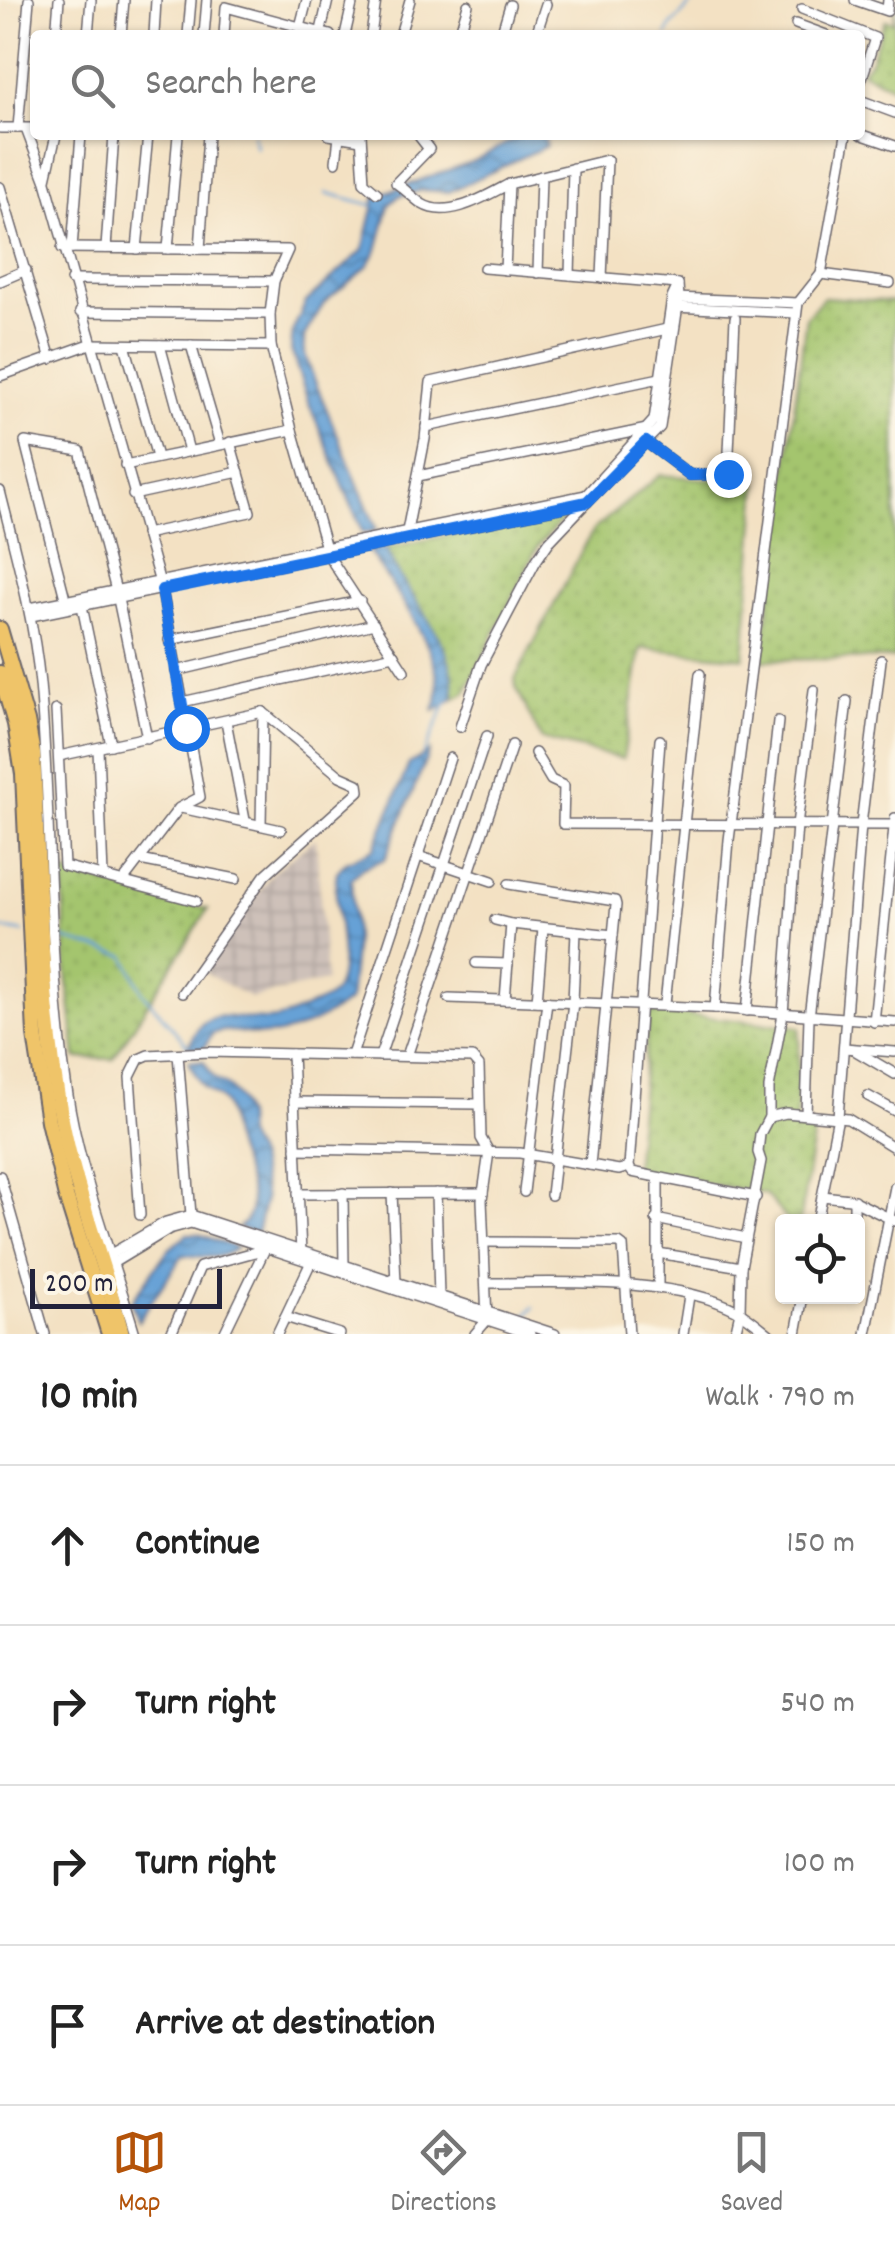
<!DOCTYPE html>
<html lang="en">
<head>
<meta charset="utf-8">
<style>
	:root { --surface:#fff; --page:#f2f2f2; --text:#222; --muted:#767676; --line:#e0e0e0; --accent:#b45309 }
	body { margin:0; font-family:Dekko,sans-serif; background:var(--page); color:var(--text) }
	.controls { position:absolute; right:30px; bottom:30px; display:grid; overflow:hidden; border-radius:10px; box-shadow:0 2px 8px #0004 }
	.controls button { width:90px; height:90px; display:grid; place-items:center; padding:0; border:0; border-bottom:2px solid var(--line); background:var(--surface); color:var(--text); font:50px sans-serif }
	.scale { position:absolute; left:30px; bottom:25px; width:192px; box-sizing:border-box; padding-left:10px; border:5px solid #22223b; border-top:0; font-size:28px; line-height:35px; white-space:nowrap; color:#22223b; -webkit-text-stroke:8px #fcf5e5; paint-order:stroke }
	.stop { position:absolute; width:30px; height:30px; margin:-22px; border:8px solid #1a73e8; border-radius:50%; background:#fff }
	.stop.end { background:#1a73e8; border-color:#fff; box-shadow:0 2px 10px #0008 }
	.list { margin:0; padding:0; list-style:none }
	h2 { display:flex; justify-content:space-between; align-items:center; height:130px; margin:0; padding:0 40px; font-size:42px }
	h2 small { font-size:32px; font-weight:400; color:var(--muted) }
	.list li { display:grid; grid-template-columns:65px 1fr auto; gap:30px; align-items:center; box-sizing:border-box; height:160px; padding:0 40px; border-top:2px solid var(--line) }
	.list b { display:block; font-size:38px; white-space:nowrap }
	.list em { font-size:32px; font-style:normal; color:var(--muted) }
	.icon { flex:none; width:55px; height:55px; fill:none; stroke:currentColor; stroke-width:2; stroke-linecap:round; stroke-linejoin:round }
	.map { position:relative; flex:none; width:895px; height:1334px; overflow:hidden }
	.search { position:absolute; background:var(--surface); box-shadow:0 2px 8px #0004; left:30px; right:30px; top:30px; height:110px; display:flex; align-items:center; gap:25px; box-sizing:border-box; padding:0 35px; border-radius:10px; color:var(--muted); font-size:38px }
	.sheet { height:770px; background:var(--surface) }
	nav { display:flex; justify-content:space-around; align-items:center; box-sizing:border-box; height:140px; border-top:2px solid var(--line); background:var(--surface); font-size:28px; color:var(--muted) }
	nav a { display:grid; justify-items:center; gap:5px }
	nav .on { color:var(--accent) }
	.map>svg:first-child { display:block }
	.industrial { fill:url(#industrial-grid) }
	.grass { fill:url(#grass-dots); stroke:#637454; stroke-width:2.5 }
	.water { fill:url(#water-waves); stroke:#446288; stroke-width:2.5 }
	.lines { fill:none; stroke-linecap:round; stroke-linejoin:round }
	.stream { stroke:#66a1d6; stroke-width:2.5 }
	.minor-casing { stroke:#6b656b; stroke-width:12 }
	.highway-casing { stroke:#6b656b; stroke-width:18 }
	.minor { stroke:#fff; stroke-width:9 }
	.highway { stroke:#efc469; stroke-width:14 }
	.route { stroke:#1a73e8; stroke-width:12 }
</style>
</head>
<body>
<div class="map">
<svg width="895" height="1334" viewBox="0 0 895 1334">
	<defs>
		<pattern id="industrial-grid" width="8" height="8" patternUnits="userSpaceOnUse" patternTransform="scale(2.5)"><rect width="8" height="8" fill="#cec1b9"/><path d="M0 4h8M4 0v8" fill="none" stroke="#b1a6a0"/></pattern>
		<pattern id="grass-dots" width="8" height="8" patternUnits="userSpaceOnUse" patternTransform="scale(2.5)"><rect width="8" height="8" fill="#a4c56e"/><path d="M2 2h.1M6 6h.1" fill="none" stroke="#8da960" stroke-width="1.8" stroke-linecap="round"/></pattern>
		<pattern id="water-waves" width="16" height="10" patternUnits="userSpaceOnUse" patternTransform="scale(2.5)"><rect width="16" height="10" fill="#66a1d6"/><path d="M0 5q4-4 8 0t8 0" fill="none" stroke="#5483af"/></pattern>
	</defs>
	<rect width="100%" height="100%" fill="#fcf5e5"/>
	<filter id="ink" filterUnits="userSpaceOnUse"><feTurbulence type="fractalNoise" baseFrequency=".01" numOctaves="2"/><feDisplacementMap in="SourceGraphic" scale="20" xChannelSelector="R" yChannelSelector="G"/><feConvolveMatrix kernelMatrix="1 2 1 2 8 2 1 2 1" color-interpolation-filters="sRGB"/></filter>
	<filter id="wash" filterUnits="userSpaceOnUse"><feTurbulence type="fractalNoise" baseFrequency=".0048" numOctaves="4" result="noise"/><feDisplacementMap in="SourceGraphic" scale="40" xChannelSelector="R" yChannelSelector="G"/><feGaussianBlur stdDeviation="2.25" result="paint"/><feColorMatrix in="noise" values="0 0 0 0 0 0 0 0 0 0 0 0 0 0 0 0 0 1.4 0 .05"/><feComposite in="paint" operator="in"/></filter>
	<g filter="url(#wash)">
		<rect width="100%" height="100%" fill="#f3e1c3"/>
		<path class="industrial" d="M316,838L326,981L251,998L203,972L273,872Z"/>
		<g class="grass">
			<path d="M895,4V88L861,72L870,61L885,20L894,22Z"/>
			<path d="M824,297L895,302V658L762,660L806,317Z"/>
			<path d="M660,475L758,483L744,658L641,648L623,759L541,739L516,687L515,679L593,530Z"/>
			<path d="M571,510L538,546L465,693L453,699L454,688L386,548Z"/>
			<path d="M63,872L208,909L113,1059L76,1058L66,964Z"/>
			<path d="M649,1011L800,1027L796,1128L814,1130L800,1221H788L765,1194L634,1170Z"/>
		</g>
		<g class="water">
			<path d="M521,135H544L546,146L449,192L423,190L399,196L389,205L377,250L367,267L324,303L304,336V352L314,379L377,530L363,533L308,401L291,350L293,330L306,302L363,250L376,196L474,161Z"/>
			<path d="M386,548C405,599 460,641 453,699L433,712C457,667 393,589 369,551Z"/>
			<path d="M429,752L385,859L362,868L351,879L355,939L349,1001C327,1016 294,1035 267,1035C248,1036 230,1026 212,1034L204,1048H188C205,1001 228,1021 265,1020C282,1020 295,1013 310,1006C319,1002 331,999 336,989C351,957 331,906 337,872L346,862L374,849L409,764Z"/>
			<path d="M189,1061H203L214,1078L228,1086L239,1100L245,1117L246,1136L258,1159L265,1199L257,1233L238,1228C267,1209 239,1164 233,1140C229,1128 231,1113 223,1102C219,1096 211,1093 205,1088C197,1080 193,1071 189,1061Z"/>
			<path d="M187,1234H199L237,1248C219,1261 204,1257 183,1255L138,1321L131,1302L167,1251Z"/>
		</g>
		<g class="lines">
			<g class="stream">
				<path d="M667,35L670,27L695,0"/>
				<path d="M253,135L256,148"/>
				<path d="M544,137L592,135"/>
				<path d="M327,193L372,205"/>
				<path d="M424,754L447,701"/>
				<path d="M0,928L23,932"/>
				<path d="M56,937L125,956L143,993L187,1045"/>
				<path d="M522,1319L534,1307"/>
			</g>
		</g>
	</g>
	<g filter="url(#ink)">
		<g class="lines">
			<defs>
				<g id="minor">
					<path d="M307,0L300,27L330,35"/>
					<path d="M855,0L887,11L888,0"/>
					<path d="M802,9L875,38L860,84"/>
					<path d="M796,24L826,35"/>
					<path d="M56,35L59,0"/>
					<path d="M88,35L91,0"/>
					<path d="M121,35L124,0"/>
					<path d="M154,35L156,0"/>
					<path d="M188,35L191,0"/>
					<path d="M204,35L207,0"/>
					<path d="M224,35L226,7L300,27"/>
					<path d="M320,35L328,0"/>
					<path d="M345,35L353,0"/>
					<path d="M371,35L376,0"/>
					<path d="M400,35L410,0"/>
					<path d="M459,35L468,5"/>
					<path d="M501,35L510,5"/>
					<path d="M536,35L546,4"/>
					<path d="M860,100L895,113"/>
					<path d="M0,128H35"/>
					<path d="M18,128L29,0"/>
					<path d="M26,129L46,182L162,590L200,797L179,808L123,881"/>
					<path d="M860,134L895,146"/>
					<path d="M329,135L361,140"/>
					<path d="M361,135L364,182L377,193"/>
					<path d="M418,135L429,149L396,183C405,189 413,198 422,204C448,220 486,196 509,184L505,270"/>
					<path d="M846,135L821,274L798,303L729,840L715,1008L895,1022"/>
					<path d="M336,162L339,137"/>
					<path d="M46,179L56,135"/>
					<path d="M509,184L607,160L602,278"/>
					<path d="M0,187L51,359"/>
					<path d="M62,248L288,250L274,281L270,314L271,346L292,430L328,555L404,671"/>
					<path d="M72,248L81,135"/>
					<path d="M106,248L114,135"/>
					<path d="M137,249L148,135"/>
					<path d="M168,249L178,135"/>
					<path d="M200,249L208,135"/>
					<path d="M484,268L678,284"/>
					<path d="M538,273L541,176"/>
					<path d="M821,274L890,283"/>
					<path d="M570,275L573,168"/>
					<path d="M71,280L274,281"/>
					<path d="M0,281L26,270"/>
					<path d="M675,298L798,303"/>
					<path d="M674,307L796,313"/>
					<path d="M80,312L270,314"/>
					<path d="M125,345L157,457"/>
					<path d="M160,345L189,451"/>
					<path d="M191,345L220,444"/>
					<path d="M0,376L90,344L271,346"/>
					<path d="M426,427L660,378"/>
					<path d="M646,442L690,475L728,474L735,318"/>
					<path d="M125,465L292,430"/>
					<path d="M418,476L647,429"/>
					<path d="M0,491C16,555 34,618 40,684C53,825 46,968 70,1108C84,1185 113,1259 135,1334"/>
					<path d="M133,495L239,472"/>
					<path d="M407,531L425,439L431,382L667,329"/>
					<path d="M145,534L250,512L230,442"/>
					<path d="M118,599L147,738"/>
					<path d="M66,602L25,442L80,451L116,591"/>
					<path d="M82,606L111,745"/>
					<path d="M30,608L586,495"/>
					<path d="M31,616L587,502L660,427L679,298L678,284"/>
					<path d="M169,640L360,601"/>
					<path d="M176,671L374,624"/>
					<path d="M182,702L394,655"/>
					<path d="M56,710L64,866L196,901"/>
					<path d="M226,721L245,820"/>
					<path d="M460,727L481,665L536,561L549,542L587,502L586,495L654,420L672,298L677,287"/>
					<path d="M98,749L103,876"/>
					<path d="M535,753L551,780L564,786L563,824L895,825"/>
					<path d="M59,756L263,712"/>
					<path d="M181,808L281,830"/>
					<path d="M261,825L263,712"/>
					<path d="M418,856L492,881"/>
					<path d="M140,860L236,879"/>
					<path d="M509,884L615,901L616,905L590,1165"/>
					<path d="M495,920L511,924"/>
					<path d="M476,963L508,964"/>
					<path d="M182,993L265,875L359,791L358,784L340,776L263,712"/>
					<path d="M449,998L715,1008"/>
					<path d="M505,1000L511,924L613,935"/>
					<path d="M537,1001L543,928"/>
					<path d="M665,1004L700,674"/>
					<path d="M747,1011L778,721"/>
					<path d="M874,1022L895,818"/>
					<path d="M844,1048L895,1052"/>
					<path d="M856,1051L895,1074"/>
					<path d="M178,1054L191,1215"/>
					<path d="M292,1054L301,1253"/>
					<path d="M352,1055L450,758"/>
					<path d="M380,1056L487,736"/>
					<path d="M407,1056L512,745"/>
					<path d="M868,1096L895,1111"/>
					<path d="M294,1102L479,1104"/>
					<path d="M806,1114L809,1017L847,701"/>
					<path d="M769,1117L786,1113L848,1119L895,1148"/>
					<path d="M296,1149L520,1153L619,1170L629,1167L632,1172L756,1197"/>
					<path d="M629,1167L660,740"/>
					<path d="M0,1176L45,1334"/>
					<path d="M658,1179V1289"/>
					<path d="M524,1192L547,1001"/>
					<path d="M343,1193L344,1267"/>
					<path d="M392,1193L396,1283"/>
					<path d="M436,1193L439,1297"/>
					<path d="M298,1194L483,1193"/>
					<path d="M551,1195L573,1002L576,931"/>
					<path d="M822,1196L850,1199L895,1221"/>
					<path d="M854,1200V1222"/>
					<path d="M140,1215L130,1077L139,1059L148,1055L209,1052L472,1058L479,1066L481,1138L489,1152L482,1200L487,1320L475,1334"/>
					<path d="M656,1219L746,1238"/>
					<path d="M817,1222L838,1117L861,825L881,660"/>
					<path d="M485,1242L619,1243L623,1246L629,1334"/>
					<path d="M658,1253L741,1267"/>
					<path d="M111,1254L166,1222L191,1215L555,1334"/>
					<path d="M113,1263L169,1229L191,1223L530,1334"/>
					<path d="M487,1283C561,1283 672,1276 738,1311C749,1317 759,1326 769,1334"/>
					<path d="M285,1317L340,1334"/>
					<path d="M171,1334L200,1267L262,1250"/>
					<path d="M224,1334L265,1249"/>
					<path d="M277,1334L310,1264"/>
					<path d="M683,1334L689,1296"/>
					<path d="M735,1334L740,1312L741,1267L761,1161L758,1152L760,1134L769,1117V1088L783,1014L797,825L814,690"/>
					<path d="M796,1334L803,1296"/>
					<path d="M866,1334L895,1187"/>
				</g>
				<g id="highway">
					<path d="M0,629L27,721L33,754C39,877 39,999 62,1120C76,1193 104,1263 122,1334"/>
					<path d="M0,673L15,724L23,774L35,1035L48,1121L65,1193L109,1334"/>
				</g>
			</defs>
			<use href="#minor" class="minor-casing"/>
			<use href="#highway" class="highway-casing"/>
			<use href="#minor" class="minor"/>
			<use href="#highway" class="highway"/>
		</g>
	</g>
	<g class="lines" filter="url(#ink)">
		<path class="route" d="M186,728L162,590L587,502L646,442L690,475L728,474"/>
	</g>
</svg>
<div class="controls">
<button><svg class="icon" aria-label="locate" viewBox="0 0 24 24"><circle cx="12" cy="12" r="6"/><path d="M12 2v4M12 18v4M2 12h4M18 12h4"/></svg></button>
</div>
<div class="scale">200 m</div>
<div class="stop" style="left:186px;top:728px"></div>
<div class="stop end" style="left:728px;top:474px"></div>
<div class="search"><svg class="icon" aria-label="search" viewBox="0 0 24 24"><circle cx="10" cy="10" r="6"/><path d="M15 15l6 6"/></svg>Search here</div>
</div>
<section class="sheet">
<h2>10 min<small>Walk · 790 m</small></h2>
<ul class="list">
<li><svg class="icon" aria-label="ahead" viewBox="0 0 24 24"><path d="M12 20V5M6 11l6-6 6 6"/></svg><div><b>Continue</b></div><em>150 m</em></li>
<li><svg class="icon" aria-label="right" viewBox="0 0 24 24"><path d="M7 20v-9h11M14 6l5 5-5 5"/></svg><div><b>Turn right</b></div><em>540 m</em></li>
<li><svg class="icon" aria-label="right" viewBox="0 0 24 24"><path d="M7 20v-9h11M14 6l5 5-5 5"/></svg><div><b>Turn right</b></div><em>100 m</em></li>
<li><svg class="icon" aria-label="arrive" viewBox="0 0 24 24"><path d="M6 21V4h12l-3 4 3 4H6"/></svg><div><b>Arrive at destination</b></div></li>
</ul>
</section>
<nav>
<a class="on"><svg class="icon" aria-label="map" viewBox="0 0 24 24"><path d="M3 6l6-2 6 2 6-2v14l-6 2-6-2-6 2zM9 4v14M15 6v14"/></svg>Map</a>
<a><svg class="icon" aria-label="directions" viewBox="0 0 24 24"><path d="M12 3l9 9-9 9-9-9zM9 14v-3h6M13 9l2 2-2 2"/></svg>Directions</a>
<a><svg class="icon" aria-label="saved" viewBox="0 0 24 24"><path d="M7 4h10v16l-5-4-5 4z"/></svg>Saved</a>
</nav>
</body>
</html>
